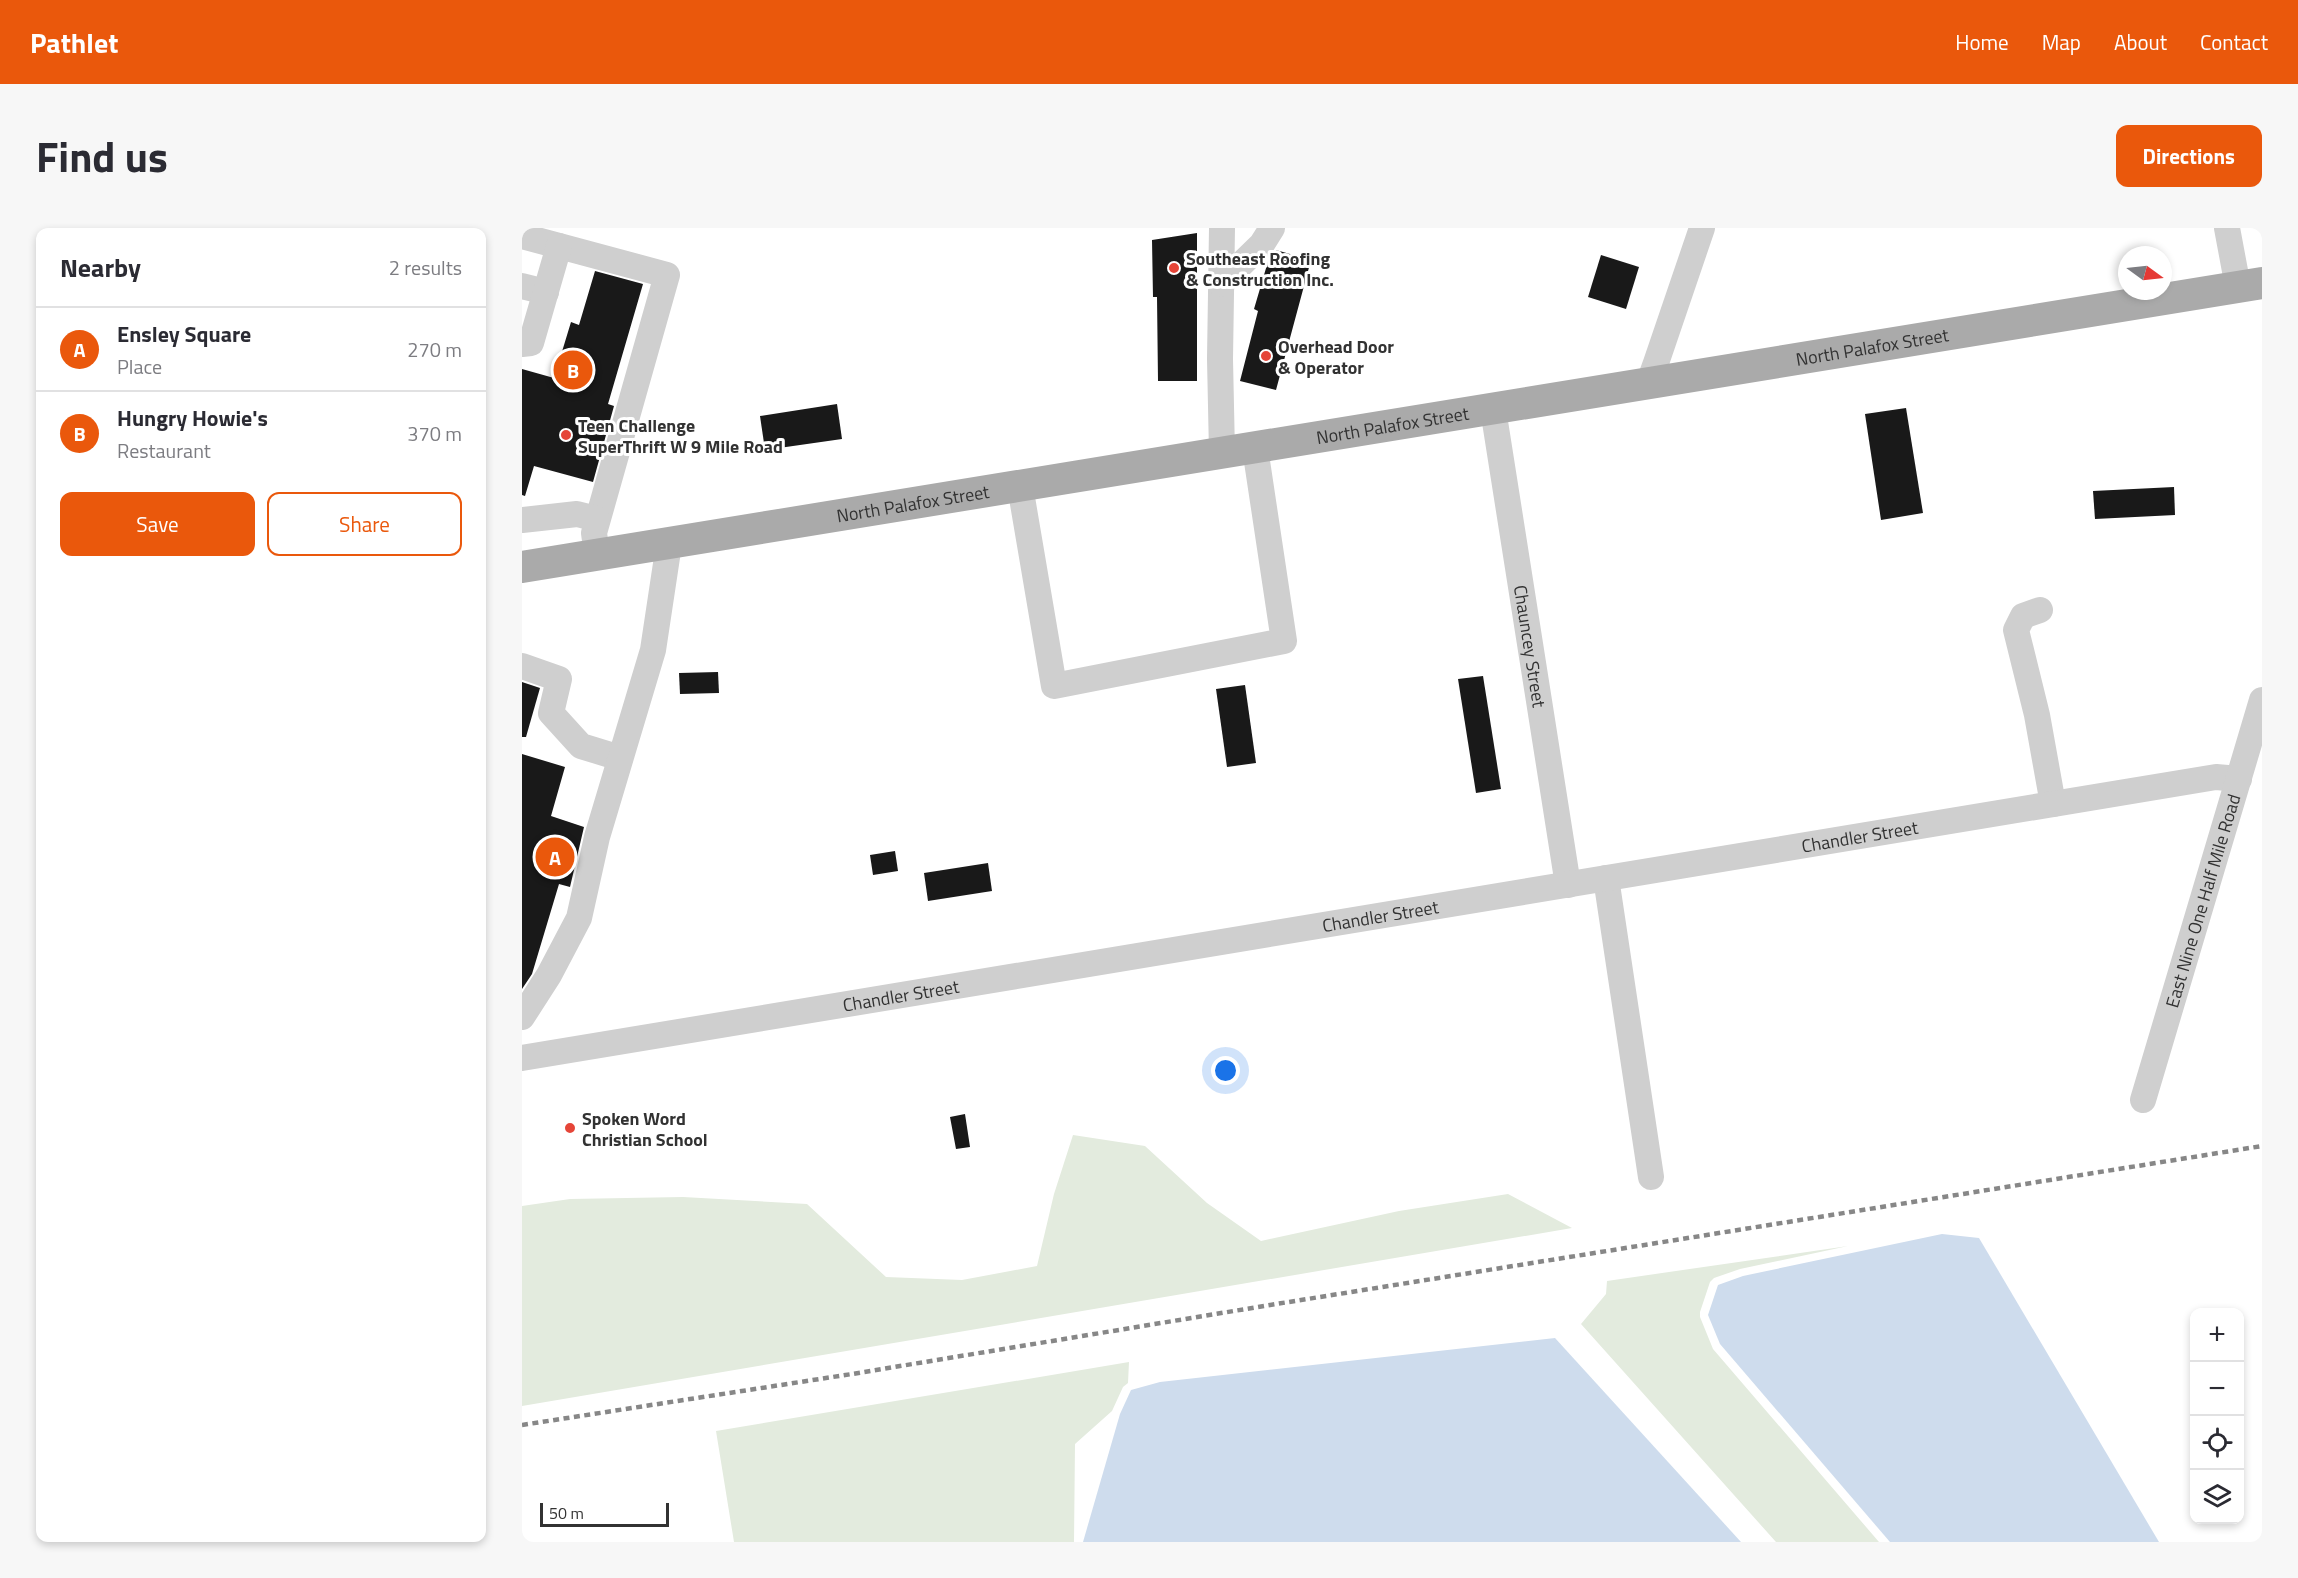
<!DOCTYPE html>
<html lang="en">
<head>
<meta charset="utf-8">
<style>
	:root { --surface:#fff; --page:#f7f7f7; --text:#2b2b33; --muted:#7c7c81; --line:#e1e1e2; --accent:#ea580c }
	body { margin:0; font-family:"Titillium Web",sans-serif; background:var(--page); color:var(--text) }
	.controls { position:absolute; right:18px; bottom:18px; display:grid; overflow:hidden; border-radius:12px; box-shadow:0 3px 9px #0003 }
	.controls button { width:54px; height:54px; display:grid; place-items:center; padding:0; border:0; border-bottom:2px solid var(--line); background:var(--surface); color:var(--text); font:30px sans-serif }
	.compass { position:absolute; left:1596px; top:18px; width:54px; height:54px; border-radius:50%; background:var(--surface); box-shadow:0 3px 9px #0003; rotate:105deg }
	.scale { position:absolute; left:18px; bottom:15px; width:129px; box-sizing:border-box; padding-left:6px; border:3px solid #323232; border-top:0; font-size:16px; line-height:21px; white-space:nowrap; color:#323232; -webkit-text-stroke:4px #fff; paint-order:stroke }
	.you { position:absolute; left:704px; top:843px; width:21px; height:21px; margin:-15px; border:4px solid #fff; border-radius:50%; background:#1a73e8; box-shadow:0 0 0 9px #1a73e833 }
	.badge { display:grid; place-items:center; width:39px; height:39px; border-radius:50%; background:var(--accent); color:#fff; font-size:20px; font-weight:700 }
	.pin { position:absolute; translate:-50% -50%; border:3px solid #fff; box-shadow:0 2px 6px #0006 }
	.list { margin:0; padding:0; list-style:none }
	h2 { display:flex; justify-content:space-between; align-items:center; height:78px; margin:0; padding:0 24px; font-size:26px }
	h2 small { font-size:20px; font-weight:400; color:var(--muted) }
	.list li { display:grid; grid-template-columns:39px 1fr auto; gap:18px; align-items:center; box-sizing:border-box; height:84px; padding:0 24px; border-top:2px solid var(--line) }
	.list b { display:block; font-size:22px; white-space:nowrap }
	.list p { margin:0; font-size:20px; white-space:nowrap; color:var(--muted) }
	.list em { font-size:20px; font-style:normal; color:var(--muted) }
	.actions { display:flex; gap:12px; padding:18px 24px }
	.actions a { flex:1; padding:14px 0; border:2px solid var(--accent); border-radius:12px; text-align:center; font-size:21px; color:var(--accent) }
	.actions .main { background:var(--accent); color:#fff }
	.icon { flex:none; width:33px; height:33px; fill:none; stroke:currentColor; stroke-width:2; stroke-linecap:round; stroke-linejoin:round }
	.map { position:relative; flex:none; width:1740px; height:1314px; overflow:hidden; border-radius:12px }
	header { display:flex; align-items:center; gap:36px; box-sizing:border-box; height:84px; padding:0 30px; background:var(--accent); color:#fff }
	header strong { font-size:28px }
	nav { display:flex; gap:33px; margin-inline-start:auto; font-size:21px }
	.intro { display:flex; align-items:center; justify-content:space-between; box-sizing:border-box; height:144px; padding:0 36px }
	h1 { margin:0; font-size:42px }
	.button { padding:15px 27px; border-radius:12px; background:var(--accent); color:#fff; font-size:21px; font-weight:700 }
	main { display:flex; gap:36px; padding:0 36px }
	aside { flex:1; background:var(--surface); border-radius:12px; box-shadow:0 3px 9px #0003 }
	.map>svg:first-child { display:block }
	.green { fill:#e3ebde }
	.water { fill:#cedced }
	.building { fill:#191919 }
	.lines { fill:none; stroke-linecap:round; stroke-linejoin:round }
	.minor { stroke:#cfcfcf; stroke-width:26 }
	.major { stroke:#aaa; stroke-width:32 }
	.rail { stroke:#878787; stroke-width:4.5; stroke-dasharray:6 4.5; stroke-linecap:butt }
	.poi-dot { fill:#e54538; stroke:#fff; stroke-width:2 }
	.labels { text-anchor:middle; dominant-baseline:central; stroke-width:6; stroke-linejoin:round; paint-order:stroke }
	.poi-label { font-size:18px; font-weight:bold; fill:#323232; stroke:#fff; text-anchor:start }
	.street-label { font-size:18px; fill:#323232; stroke:#fff }
</style>
</head>
<body>
<header>
<strong>Pathlet</strong>
<nav><a>Home</a><a>Map</a><a>About</a><a>Contact</a></nav>
</header>
<div class="intro"><h1>Find us</h1><a class="button">Directions</a></div>
<main>
<aside>
<h2>Nearby<small>2 results</small></h2>
<ul class="list">
<li><span class="badge">A</span><div><b>Ensley Square</b><p>Place</p></div><em>270 m</em></li>
<li><span class="badge">B</span><div><b>Hungry Howie's</b><p>Restaurant</p></div><em>370 m</em></li>
</ul>
<div class="actions"><a class="main">Save</a><a>Share</a></div>
</aside>
<div class="map">
<svg width="1740" height="1314" viewBox="0 0 1740 1314">
	<rect width="100%" height="100%" fill="#fff"/>
	<g class="green">
		<path d="M551,907L623,918L685,975L739,1013L877,983L986,966L1050,1000L0,1178V978L48,971L161,969L285,976L364,1049L440,1052L515,1038L532,966Z"/>
		<path d="M1326,1018L1218,1041L1192,1050L1188,1054L1178,1084V1089L1191,1121L1357,1314H1254L1059,1096L1084,1066L1085,1053Z"/>
		<path d="M607,1134L606,1155L601,1159L590,1183L553,1216L552,1314H212L194,1203Z"/>
	</g>
	<g class="water">
		<path d="M1420,1006L1457,1010L1637,1314H1368L1198,1116L1186,1087L1196,1057L1221,1048Z"/>
		<path d="M1033,1110L1219,1314H561L598,1186L609,1162L638,1154Z"/>
	</g>
	<g class="building">
		<path d="M675,5V153H636L635,69H631L630,12Z"/>
		<path d="M754,22L789,32L754,162L718,153L736,83L732,81L747,30Z"/>
		<path d="M1079,27L1117,39L1104,81L1066,69Z"/>
		<path d="M73,43L121,56L86,176L92,178L71,254L12,238L3,268L0,267V141L32,150L49,94L57,97Z"/>
		<path d="M315,176L320,211L243,222L238,188Z"/>
		<path d="M1384,180L1401,285L1359,292L1343,186Z"/>
		<path d="M1652,259L1653,287L1573,291L1571,263Z"/>
		<path d="M196,444L197,465L158,466L157,445Z"/>
		<path d="M961,448L979,561L954,565L936,451Z"/>
		<path d="M0,454L18,460L4,509H0Z"/>
		<path d="M723,457L734,535L705,539L694,461Z"/>
		<path d="M0,526L43,539L29,588L62,599L48,659L37,656L10,746L0,761Z"/>
		<path d="M373,623L376,643L351,647L348,627Z"/>
		<path d="M466,635L470,663L406,673L402,645Z"/>
		<path d="M443,886L448,919L434,921L428,889Z"/>
	</g>
	<g class="lines">
		<g class="minor">
			<path d="M700,0L698,131L700,225"/>
			<path d="M1705,0L1716,59"/>
			<path d="M0,8L145,47L72,305L75,327"/>
			<path d="M699,56L740,16L750,0"/>
			<path d="M0,58L24,64"/>
			<path d="M0,116L9,115L37,18"/>
			<path d="M1131,154L1130,146L1134,135L1180,0"/>
			<path id="s1" d="M971,181L1046,657"/>
			<path d="M498,258L532,458L762,413L733,220"/>
			<path d="M0,292L55,286L75,291"/>
			<path d="M1518,382L1501,388L1494,402L1515,487L1531,576"/>
			<path d="M0,438L37,451L29,485L59,518L98,530"/>
			<path d="M1084,650L1129,949"/>
			<path d="M0,789L27,747L57,690L75,609L131,422L147,316"/>
			<path id="s2" d="M0,830L1694,549L1717,551"/>
			<path id="s3" d="M1621,872L1740,472"/>
		</g>
		<path class="major" id="s4" d="M0,339L1740,55"/>
		<path class="rail" d="M0,1197L330,1146L748,1077L1740,918"/>
	</g>
	<g class="poi-dot">
		<circle cx="652" cy="40" r="6"/>
		<circle cx="744" cy="128" r="6"/>
		<circle cx="44" cy="207" r="6"/>
		<circle cx="48" cy="900" r="6"/>
	</g>
	<g class="labels">
		<g class="poi-label">
			<text x="664" y="30">Southeast Roofing<tspan x="664" dy="21">&amp; Construction Inc.</tspan></text>
			<text x="756" y="118">Overhead Door<tspan x="756" dy="21">&amp; Operator</tspan></text>
			<text x="56" y="197">Teen Challenge<tspan x="56" dy="21">SuperThrift W 9 Mile Road</tspan></text>
			<text x="60" y="890">Spoken Word<tspan x="60" dy="21">Christian School</tspan></text>
		</g>
		<g class="street-label">
			<text stroke="none"><textPath href="#s4" startOffset="1368">North Palafox Street</textPath></text>
			<text stroke="none"><textPath href="#s4" startOffset="882">North Palafox Street</textPath></text>
			<text stroke="none"><textPath href="#s4" startOffset="396">North Palafox Street</textPath></text>
			<text stroke="none"><textPath href="#s1" startOffset="240">Chauncey Street</textPath></text>
			<text stroke="none"><textPath href="#s2" startOffset="1356">Chandler Street</textPath></text>
			<text stroke="none"><textPath href="#s3" startOffset="208">East Nine One Half Mile Road</textPath></text>
			<text stroke="none"><textPath href="#s2" startOffset="870">Chandler Street</textPath></text>
			<text stroke="none"><textPath href="#s2" startOffset="384">Chandler Street</textPath></text>
		</g>
	</g>
</svg>
<div class="controls">
<button>+</button>
<button>−</button>
<button><svg class="icon" aria-label="locate" viewBox="0 0 24 24"><circle cx="12" cy="12" r="6"/><path d="M12 2v4M12 18v4M2 12h4M18 12h4"/></svg></button>
<button><svg class="icon" aria-label="layers" viewBox="0 0 24 24"><path d="M12 4l9 5-9 5-9-5zM3 14l9 5 9-5"/></svg></button>
</div>
<svg class="compass" viewBox="-18 -18 36 36"><path d="M0-13l5 13h-10z" fill="#e53935"/><path d="M0 13l5-13h-10z" fill="#7c7c81"/></svg>
<div class="scale">50 m</div>
<div class="you"></div>
<div class="pin badge" style="left:33px;top:629px">A</div>
<div class="pin badge" style="left:51px;top:142px">B</div>
</div>
</main>
</body>
</html>
